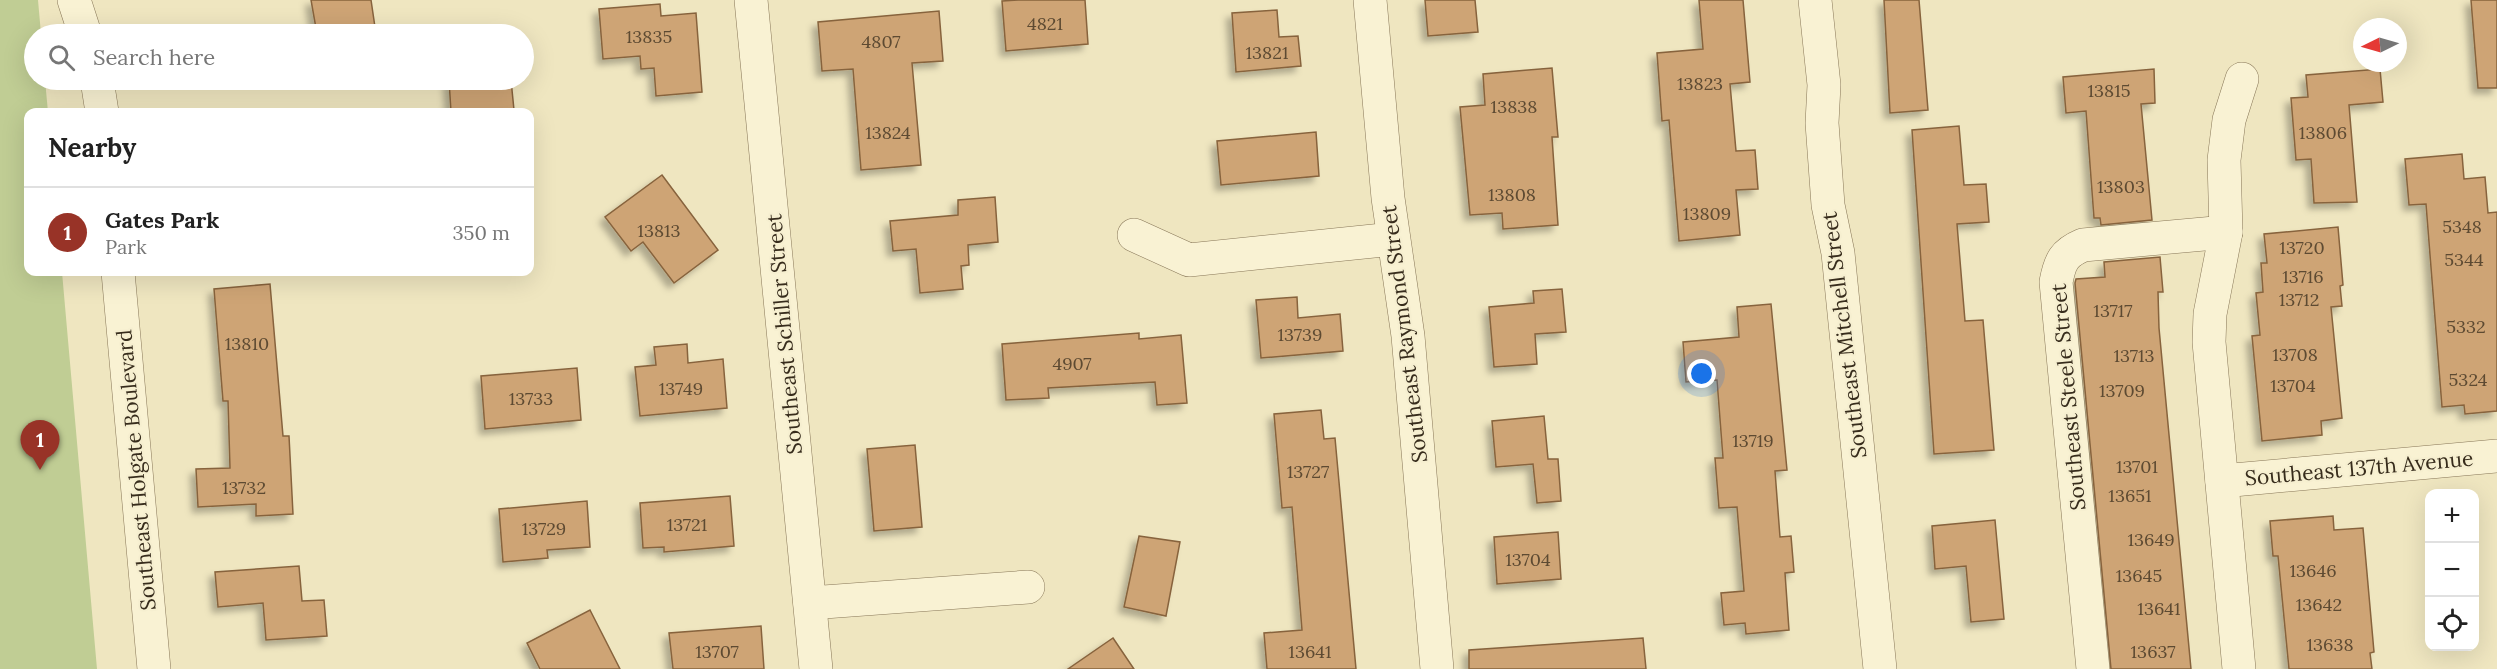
<!DOCTYPE html>
<html lang="en">
<head>
<meta charset="utf-8">
<style>
	:root { --surface:#fff; --page:#f6f6f6; --text:#222; --muted:#767676; --line:#e0e0e0; --accent:#983327 }
	body { margin:0; font-family:Lora,serif; background:var(--page); color:var(--text) }
	.controls { position:absolute; right:18px; bottom:18px; display:grid; overflow:hidden; border-radius:12px; box-shadow:0 6px 24px #0002 }
	.controls button { width:54px; height:54px; display:grid; place-items:center; padding:0; border:0; border-bottom:2px solid var(--line); background:var(--surface); color:var(--text); font:30px sans-serif }
	.compass { position:absolute; left:2353px; top:18px; width:54px; height:54px; border-radius:50%; background:var(--surface); box-shadow:0 6px 24px #0002; rotate:265deg }
	.you { position:absolute; left:1702px; top:374px; width:21px; height:21px; margin:-15px; border:4px solid #fff; border-radius:50%; background:#1a73e8; box-shadow:0 0 0 9px #1a73e833 }
	.badge { display:grid; place-items:center; width:39px; height:39px; border-radius:50%; background:var(--accent); color:#fff; font-size:20px; font-weight:700 }
	.pin { position:absolute; translate:-50% -50px; filter:drop-shadow(0 2px 3px #0008) }
	.pin::after { content:''; position:absolute; top:32px; width:21px; height:18px; background:inherit; clip-path:polygon(0 0,100% 0,50% 100%) }
	.list { margin:0; padding:0; list-style:none }
	h2 { display:flex; justify-content:space-between; align-items:center; height:78px; margin:0; padding:0 24px; font-size:26px }
	h2 small { font-size:20px; font-weight:400; color:var(--muted) }
	.list li { display:grid; grid-template-columns:39px 1fr auto; gap:18px; align-items:center; box-sizing:border-box; height:90px; padding:0 24px; border-top:2px solid var(--line) }
	.list b { display:block; font-size:22px; white-space:nowrap }
	.list p { margin:0; font-size:20px; white-space:nowrap; color:var(--muted) }
	.list em { font-size:20px; font-style:normal; color:var(--muted) }
	.icon { flex:none; width:33px; height:33px; fill:none; stroke:currentColor; stroke-width:2; stroke-linecap:round; stroke-linejoin:round }
	.map { position:relative; flex:none; width:2497px; height:669px; overflow:hidden }
	.search { position:absolute; background:var(--surface); box-shadow:0 6px 24px #0002; left:24px; top:24px; width:510px; height:66px; display:flex; align-items:center; gap:15px; box-sizing:border-box; padding:0 21px; border-radius:33px; color:var(--muted); font-size:22px }
	.panel { position:absolute; background:var(--surface); box-shadow:0 6px 24px #0002; left:24px; top:108px; width:510px; height:168px; border-radius:12px }
	.map>svg:first-child { display:block }
	.green { fill:#c0cd94 }
	.building { fill:#cea475; stroke:#87633d; stroke-width:1.5; filter:url(#shadow) }
	.lines { fill:none; stroke-linecap:round; stroke-linejoin:round }
	.minor-casing { stroke:#887758; stroke-width:34 }
	.minor { stroke:#f9f2d3; stroke-width:33 }
	.labels { text-anchor:middle; dominant-baseline:central; stroke-width:4.5; stroke-linejoin:round; paint-order:stroke }
	.number-label { font-size:18px; fill:#5d4a32 }
	.street-label { font-size:21px; fill:#372c1c; stroke:#f6efd0 }
</style>
</head>
<body>
<div class="map">
<svg width="2497" height="669" viewBox="0 0 2497 669">
	<defs>
		<filter id="shadow"><feDropShadow dx="-5.5" dy="5.5" stdDeviation="3" flood-color="#0004"/></filter>
	</defs>
	<rect width="100%" height="100%" fill="#efe6c0"/>
	<path class="green" d="M0,0H38L41,34H34V80H45L48,112H28V272H62L97,669H0Z"/>
	<g class="building">
		<path d="M311,0H371L376,34H317Z"/>
		<path d="M1018,0H1085L1088,44L1006,51L1002,1Z"/>
		<path d="M1425,0H1475L1478,32L1428,36Z"/>
		<path d="M1699,0H1743L1750,82L1730,84L1736,151L1755,150L1758,189L1736,190L1740,235L1679,241L1669,120L1662,121L1657,53L1703,49Z"/>
		<path d="M1884,0H1919L1928,110L1890,113Z"/>
		<path d="M2471,0H2497V88H2478Z"/>
		<path d="M660,4L661,16L696,13L702,92L656,96L654,68L641,69L640,56L603,59L599,9Z"/>
		<path d="M1277,10L1279,37L1298,36L1301,66L1236,72L1232,13Z"/>
		<path d="M939,11L943,61L912,63L921,165L861,170L853,69L822,71L818,22Z"/>
		<path d="M1552,68L1558,137H1552L1558,225L1503,229L1502,213L1470,215L1460,107L1485,105L1483,74Z"/>
		<path d="M2154,69L2155,103L2141,104L2152,220L2101,225L2100,218H2094L2086,111L2066,113L2063,77Z"/>
		<path d="M2380,69L2383,102L2349,105L2357,202L2314,203L2311,159L2296,160L2291,98L2308,97L2306,75Z"/>
		<path d="M449,80H511L514,110L451,112Z"/>
		<path d="M1959,126L1964,185L1986,184L1989,222L1957,224L1965,321L1983,320L1994,450L1934,454L1912,130Z"/>
		<path d="M1316,132L1319,176L1221,185L1217,141Z"/>
		<path d="M2462,154L2464,179L2485,177L2488,213L2497,212V411L2465,414L2464,405L2442,407L2426,204L2409,205L2405,159Z"/>
		<path d="M662,175L718,250L674,283L643,242L631,251L605,217Z"/>
		<path d="M995,197L998,242L968,245L969,265L961,266L963,289L920,293L916,249L893,251L890,221L958,215V200Z"/>
		<path d="M2338,227L2343,285L2340,286L2342,306L2331,307L2342,418L2321,421L2322,435L2262,441L2252,336L2260,335L2256,293L2263,292L2261,263H2267L2264,234Z"/>
		<path d="M2160,257L2163,292H2158L2159,328L2191,669H2111L2075,283L2076,279L2105,277L2104,262Z"/>
		<path d="M270,284L283,436H289L293,514L256,516V504L198,507L196,469L230,468L228,401H223L214,289Z"/>
		<path d="M1562,289L1566,332L1535,334L1537,364L1494,367L1489,307L1534,303L1533,291Z"/>
		<path d="M1297,297L1298,318L1340,314L1343,351L1261,358L1256,300Z"/>
		<path d="M1771,304L1787,470L1775,471L1780,537L1791,536L1794,572L1785,573L1789,630L1746,634L1745,623L1724,625L1721,593L1744,591L1737,507L1719,508L1715,458H1723L1717,380L1686,382L1683,342L1739,337L1737,307Z"/>
		<path d="M1139,333V339L1181,335L1187,403L1157,405L1155,382L1048,388L1049,398L1006,400L1002,344Z"/>
		<path d="M687,344L688,363L723,359L727,408L640,416L635,367L656,365L654,347Z"/>
		<path d="M577,368L581,420L485,429L481,376Z"/>
		<path d="M1321,410L1324,439L1335,438L1356,669H1267L1264,633L1302,630L1292,507L1282,508L1274,414Z"/>
		<path d="M1544,416L1548,459H1558L1561,501L1537,503L1533,464L1496,467L1492,421Z"/>
		<path d="M915,445L922,527L874,531L867,449Z"/>
		<path d="M730,496L734,546L664,552V547L643,548L640,503Z"/>
		<path d="M587,501L590,547L547,550L548,558L503,562L499,509Z"/>
		<path d="M2333,516L2334,530L2363,528L2374,652L2370,653L2372,669H2289L2278,556H2273L2270,521Z"/>
		<path d="M1995,520L2004,619L1971,622L1966,566L1935,569L1932,526Z"/>
		<path d="M1558,532L1561,579L1497,584L1494,537Z"/>
		<path d="M1139,536L1180,542L1166,616L1124,607Z"/>
		<path d="M299,566L302,601L324,600L327,636L266,640L263,603L218,607L215,572Z"/>
		<path d="M590,610L620,669H540L527,643Z"/>
		<path d="M761,626L764,669H673L669,633Z"/>
		<path d="M1113,638L1134,669H1068Z"/>
		<path d="M1643,638L1646,669H1469V650Z"/>
	</g>
	<g class="lines">
		<defs>
			<g id="minor">
				<path d="M74,0L85,34"/>
				<path d="M751,0L816,669"/>
				<path d="M1370,0L1388,198L1408,336L1437,669"/>
				<path d="M1815,0L1824,85L1822,123L1828,205L1838,253L1880,669"/>
				<path d="M97,80L102,112"/>
				<path d="M1134,235L1189,260L1393,239"/>
				<path d="M118,272L154,669"/>
				<path d="M2222,481L2497,456"/>
				<path d="M810,603L1028,587"/>
				<path d="M2093,669L2056,282C2060,261 2064,253 2083,245L2226,232"/>
				<path d="M2239,669L2209,342L2210,314L2226,232L2224,160L2229,120L2242,79"/>
			</g>
		</defs>
		<use href="#minor" class="minor-casing"/>
		<use href="#minor" class="minor"/>
	</g>
	<g class="labels">
		<g class="number-label">
			<text x="1045" y="23">4821</text>
			<text x="649" y="36">13835</text>
			<text x="881" y="41">4807</text>
			<text x="1267" y="52">13821</text>
			<text x="1700" y="83">13823</text>
			<text x="2109" y="90">13815</text>
			<text x="1514" y="106">13838</text>
			<text x="888" y="132">13824</text>
			<text x="2323" y="132">13806</text>
			<text x="2121" y="186">13803</text>
			<text x="1512" y="194">13808</text>
			<text x="1707" y="213">13809</text>
			<text x="2462" y="226">5348</text>
			<text x="659" y="230">13813</text>
			<text x="2302" y="247">13720</text>
			<text x="2464" y="259">5344</text>
			<text x="2303" y="276">13716</text>
			<text x="2299" y="299">13712</text>
			<text x="2113" y="310">13717</text>
			<text x="2466" y="326">5332</text>
			<text x="1300" y="334">13739</text>
			<text x="247" y="343">13810</text>
			<text x="2295" y="354">13708</text>
			<text x="2134" y="355">13713</text>
			<text x="1072" y="363">4907</text>
			<text x="2468" y="379">5324</text>
			<text x="2293" y="385">13704</text>
			<text x="681" y="388">13749</text>
			<text x="2122" y="390">13709</text>
			<text x="531" y="398">13733</text>
			<text x="1753" y="440">13719</text>
			<text x="2137" y="466">13701</text>
			<text x="1308" y="471">13727</text>
			<text x="244" y="487">13732</text>
			<text x="2130" y="495">13651</text>
			<text x="687" y="524">13721</text>
			<text x="544" y="528">13729</text>
			<text x="2151" y="539">13649</text>
			<text x="1528" y="559">13704</text>
			<text x="2313" y="570">13646</text>
			<text x="2139" y="575">13645</text>
			<text x="2319" y="604">13642</text>
			<text x="2159" y="608">13641</text>
			<text x="2330" y="644">13638</text>
			<text x="717" y="651">13707</text>
			<text x="1310" y="651">13641</text>
			<text x="2153" y="651">13637</text>
		</g>
		<g class="street-label">
			<text transform="translate(784 334) rotate(-95)">Southeast Schiller Street</text>
			<text transform="translate(1404 334) rotate(-97)">Southeast Raymond Street</text>
			<text transform="translate(1844 335) rotate(-97)">Southeast Mitchell Street</text>
			<text transform="translate(2068 397) rotate(-95)">Southeast Steele Street</text>
			<text transform="translate(2359 468) rotate(-5)">Southeast 137th Avenue</text>
			<text transform="translate(136 470) rotate(-95)">Southeast Holgate Boulevard</text>
		</g>
	</g>
</svg>
<div class="controls">
<button>+</button>
<button>−</button>
<button><svg class="icon" aria-label="locate" viewBox="0 0 24 24"><circle cx="12" cy="12" r="6"/><path d="M12 2v4M12 18v4M2 12h4M18 12h4"/></svg></button>
</div>
<svg class="compass" viewBox="-18 -18 36 36"><path d="M0-13l5 13h-10z" fill="#e53935"/><path d="M0 13l5-13h-10z" fill="#767676"/></svg>
<div class="you"></div>
<div class="pin badge" style="left:40px;top:470px">1</div>
<div class="search"><svg class="icon" aria-label="search" viewBox="0 0 24 24"><circle cx="10" cy="10" r="6"/><path d="M15 15l6 6"/></svg>Search here</div>
<section class="panel">
<h2>Nearby<small></small></h2>
<ul class="list">
<li><span class="badge">1</span><div><b>Gates Park</b><p>Park</p></div><em>350 m</em></li>
</ul>
</section>
</div>
</body>
</html>
